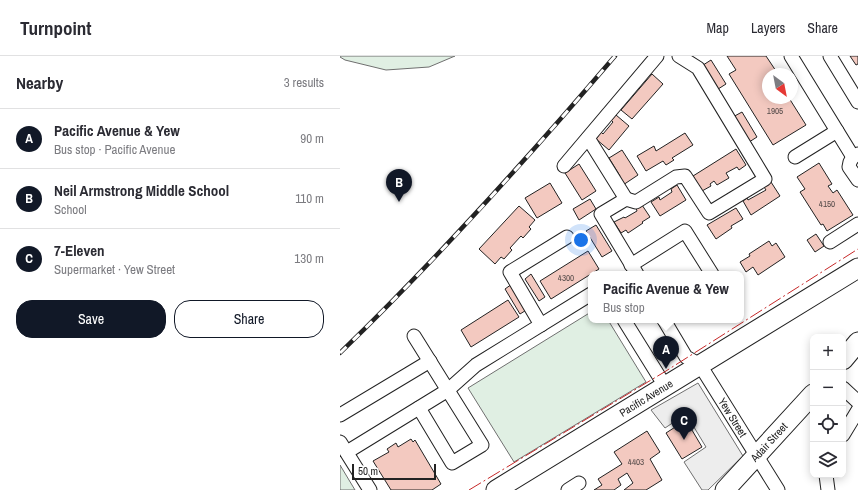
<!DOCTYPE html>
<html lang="en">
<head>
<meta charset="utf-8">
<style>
	:root { --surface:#fff; --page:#f2f2f3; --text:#2b2b33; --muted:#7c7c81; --line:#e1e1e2; --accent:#111827 }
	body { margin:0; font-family:"Archivo Narrow",sans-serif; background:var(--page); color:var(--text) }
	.controls { position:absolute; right:12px; bottom:12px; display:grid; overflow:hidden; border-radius:8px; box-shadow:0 2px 10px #0003 }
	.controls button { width:36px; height:36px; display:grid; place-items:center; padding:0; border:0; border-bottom:1px solid var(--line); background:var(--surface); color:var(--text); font:20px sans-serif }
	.compass { position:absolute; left:422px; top:12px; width:36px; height:36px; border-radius:50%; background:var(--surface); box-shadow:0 2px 10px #0003; rotate:148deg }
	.scale { position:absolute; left:12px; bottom:10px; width:84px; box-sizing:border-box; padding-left:4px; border:2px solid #222; border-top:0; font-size:11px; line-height:14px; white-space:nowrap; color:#222; -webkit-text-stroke:3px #fff; paint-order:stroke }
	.you { position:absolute; left:241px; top:184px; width:14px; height:14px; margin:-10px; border:3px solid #fff; border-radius:50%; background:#1a73e8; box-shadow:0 0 0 6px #1a73e833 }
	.badge { display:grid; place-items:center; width:26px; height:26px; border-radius:50%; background:var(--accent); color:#fff; font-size:13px; font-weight:700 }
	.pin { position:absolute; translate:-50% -33px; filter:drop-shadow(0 1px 2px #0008) }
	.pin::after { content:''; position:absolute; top:21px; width:14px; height:12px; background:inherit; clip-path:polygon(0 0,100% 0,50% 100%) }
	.popup { position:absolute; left:248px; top:215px; width:156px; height:52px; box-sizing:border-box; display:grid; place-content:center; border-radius:8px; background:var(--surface); filter:drop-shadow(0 1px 3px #0005); font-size:13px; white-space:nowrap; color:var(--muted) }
	.popup b { font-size:15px; color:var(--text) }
	.popup::after { content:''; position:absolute; left:50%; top:100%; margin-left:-8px; border:8px solid transparent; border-top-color:var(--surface) }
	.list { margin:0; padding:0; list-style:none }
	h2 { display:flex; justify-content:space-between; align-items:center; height:52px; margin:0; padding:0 16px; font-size:17px }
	h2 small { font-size:13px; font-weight:400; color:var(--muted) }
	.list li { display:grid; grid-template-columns:26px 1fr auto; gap:12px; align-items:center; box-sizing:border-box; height:60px; padding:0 16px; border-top:1px solid var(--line) }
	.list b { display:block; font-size:15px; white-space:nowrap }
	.list p { margin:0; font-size:13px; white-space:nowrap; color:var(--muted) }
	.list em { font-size:13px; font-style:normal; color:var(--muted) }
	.actions { display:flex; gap:8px; padding:12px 16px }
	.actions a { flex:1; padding:9px 0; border:1px solid var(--accent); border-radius:16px; text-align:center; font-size:14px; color:var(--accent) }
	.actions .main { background:var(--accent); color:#fff }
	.icon { flex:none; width:22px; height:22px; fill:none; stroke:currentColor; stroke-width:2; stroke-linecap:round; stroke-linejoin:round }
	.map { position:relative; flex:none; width:518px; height:434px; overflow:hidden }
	header { display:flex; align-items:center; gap:24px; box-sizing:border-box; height:56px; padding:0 20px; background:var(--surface); border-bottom:1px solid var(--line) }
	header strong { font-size:19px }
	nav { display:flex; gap:22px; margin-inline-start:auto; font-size:14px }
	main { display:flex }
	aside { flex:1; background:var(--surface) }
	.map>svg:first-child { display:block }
	.green { fill:#e0efe3; stroke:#6f6f6f }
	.parking { fill:#ededed; stroke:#6f6f6f }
	.building { fill:#f3c9c0; stroke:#222 }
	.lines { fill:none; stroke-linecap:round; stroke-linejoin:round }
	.minor-casing { stroke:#222; stroke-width:15 }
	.highway-casing { stroke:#222; stroke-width:21 }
	.minor { stroke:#fff; stroke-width:13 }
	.highway { stroke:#fff; stroke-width:19 }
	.rail-casing { stroke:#222; stroke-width:4.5 }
	.rail { stroke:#fff; stroke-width:3; stroke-dasharray:9; stroke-linecap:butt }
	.power { stroke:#c62828; stroke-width:1; stroke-dasharray:14 3 2 3; stroke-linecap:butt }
	.labels { text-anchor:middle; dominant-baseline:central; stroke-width:3; stroke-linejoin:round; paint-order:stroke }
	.number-label { font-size:9px; fill:#564c4a }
	.street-label { font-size:11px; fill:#222; stroke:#fff }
</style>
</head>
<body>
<header>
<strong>Turnpoint</strong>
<nav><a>Map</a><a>Layers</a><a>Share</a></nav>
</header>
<main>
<aside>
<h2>Nearby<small>3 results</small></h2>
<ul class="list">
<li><span class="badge">A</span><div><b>Pacific Avenue &amp; Yew</b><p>Bus stop · Pacific Avenue</p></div><em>90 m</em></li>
<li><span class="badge">B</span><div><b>Neil Armstrong Middle School</b><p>School</p></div><em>110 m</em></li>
<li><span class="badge">C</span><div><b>7-Eleven</b><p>Supermarket · Yew Street</p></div><em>130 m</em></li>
</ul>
<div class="actions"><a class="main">Save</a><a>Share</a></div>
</aside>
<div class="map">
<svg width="518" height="434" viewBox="0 0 518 434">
	<rect width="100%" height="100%" fill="#fff"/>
	<g class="green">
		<path d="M0,0H115L89,11L46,14L5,4L0,1Z"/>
		<path d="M251,256V264H268L306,326L174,406L128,332Z"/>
		<path d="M0,409L15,434H0Z"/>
	</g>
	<path class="parking" d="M358,327L403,400L368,434H362L344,406L366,391L346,358L325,372L311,354Z"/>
	<g class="building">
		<path d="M387,0H426L436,15L432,18H428V42H449L466,69L433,89L389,18L396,14Z"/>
		<path d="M510,0H518V8L516,9Z"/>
		<path d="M371,4L386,28L375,35L360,11Z"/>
		<path d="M312,18L323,28L292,63L281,54Z"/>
		<path d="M402,56L417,81L406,88L391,62Z"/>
		<path d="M276,59L289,70L269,94L256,83L261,76L263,78L273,66L271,64Z"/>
		<path d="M345,77L353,89L332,102L334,104L326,109L323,105L306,115L297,100L314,90L316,95Z"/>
		<path d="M396,93L406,109L399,114L397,111L386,117L389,122L377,129L374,125L370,128L371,130L362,135L353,120Z"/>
		<path d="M282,94L298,119L283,129L279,122L280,120L269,102Z"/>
		<path d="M479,107L492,128L488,130L493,137L497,134L513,159L487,175L483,168L481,169L460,136L465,133L457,121Z"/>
		<path d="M239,108L256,135L242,144L225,117Z"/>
		<path d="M431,126L440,140L411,159L403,145L407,142L408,144L426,134L424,131Z"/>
		<path d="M210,127L222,147L197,162L185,142Z"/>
		<path d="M337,129L346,144L320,160L311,146L319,141L320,144L332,136L331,133Z"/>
		<path d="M250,143L256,153L239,164L233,153Z"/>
		<path d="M302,149L310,161L302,166L303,167L288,177L286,174L281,177L274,166L284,161L285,162L297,155L296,152Z"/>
		<path d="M179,150L195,164L189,171L191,173L183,182L181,180L170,192L172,194L164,203L161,201L155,208L139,193Z"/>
		<path d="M396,152L403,163L391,170L392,172L376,183L367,169Z"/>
		<path d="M256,169L272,195L262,201L246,175Z"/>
		<path d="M476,178L484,190L475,196L467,184Z"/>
		<path d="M429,185L432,190L436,187L445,201L418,219L413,211L406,216L400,206L410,200L409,198Z"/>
		<path d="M248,195L259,213L211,243L200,225Z"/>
		<path d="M191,218L205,241L199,245L185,223Z"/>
		<path d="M172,228L188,253L180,258L165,233Z"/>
		<path d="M168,244L179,261L131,291L121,274Z"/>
		<path d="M346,364L362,391L342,403L326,377Z"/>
		<path d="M307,375L320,396L310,403L322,424L306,434H284L293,427L287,417L278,423L281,429L274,434H254L262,429L258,423L282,408L274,396Z"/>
		<path d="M71,383L73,386L75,384L101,428L92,434H51L33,405L49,396L47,393L56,387L58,391Z"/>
	</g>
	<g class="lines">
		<defs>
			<g id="minor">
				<path d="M451,0L513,101L518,98"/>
				<path d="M490,0L518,46"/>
				<path d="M248,82L286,143"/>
				<path d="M455,101L497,75"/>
				<path d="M513,101L510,106L509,111L518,124"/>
				<path d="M224,110L317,0"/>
				<path d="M490,186L518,168"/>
				<path d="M291,209L345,175L372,218"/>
				<path d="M297,218L261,158L286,143L296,146L336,121L345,120L369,157L425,123L358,12L339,0"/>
				<path d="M284,264L325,330"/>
				<path id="s1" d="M324,264L346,301L360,309L438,434"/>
				<path d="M201,269L170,216L227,181"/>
				<path d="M74,280L142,389L112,407L79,352"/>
				<path d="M503,332L518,346"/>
				<path d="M0,359L90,305"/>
				<path d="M503,379L518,354"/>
				<path d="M0,386L30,434"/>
				<path d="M7,396L108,334L136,309L251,238"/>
				<path d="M486,419L488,434"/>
				<path d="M228,434L239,427"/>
			</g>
			<g id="highway">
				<path d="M503,304L518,286"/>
				<path id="s2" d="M156,434L518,212"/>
				<path id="s3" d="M385,434L473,338"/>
			</g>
		</defs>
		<use href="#minor" class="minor-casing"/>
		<use href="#highway" class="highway-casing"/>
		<use href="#minor" class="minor"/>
		<use href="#highway" class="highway"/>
		<defs>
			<path id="rail" d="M0,297C97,203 187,103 275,0"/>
		</defs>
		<use href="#rail" class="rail-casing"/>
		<use href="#rail" class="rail"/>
		<path class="power" d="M129,434L326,315L518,193"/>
	</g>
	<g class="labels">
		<g class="number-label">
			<text x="435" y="55">1905</text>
			<text x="487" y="148">4150</text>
			<text x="226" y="222">4300</text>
			<text x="296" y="406">4403</text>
		</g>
		<g class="street-label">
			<text stroke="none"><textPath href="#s2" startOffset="176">Pacific Avenue</textPath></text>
			<text stroke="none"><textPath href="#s1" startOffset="121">Yew Street</textPath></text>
			<text stroke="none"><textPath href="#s3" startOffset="65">Adair Street</textPath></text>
		</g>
	</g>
</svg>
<div class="controls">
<button>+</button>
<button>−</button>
<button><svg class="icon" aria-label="locate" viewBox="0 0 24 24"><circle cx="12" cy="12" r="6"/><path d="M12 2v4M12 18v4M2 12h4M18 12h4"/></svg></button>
<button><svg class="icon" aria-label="layers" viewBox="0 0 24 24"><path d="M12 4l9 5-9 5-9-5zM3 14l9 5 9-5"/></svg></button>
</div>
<svg class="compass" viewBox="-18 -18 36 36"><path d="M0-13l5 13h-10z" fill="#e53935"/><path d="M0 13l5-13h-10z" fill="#7c7c81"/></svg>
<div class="scale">50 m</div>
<div class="you"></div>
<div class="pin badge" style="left:326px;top:313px">A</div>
<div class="popup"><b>Pacific Avenue &amp; Yew</b>Bus stop</div>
<div class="pin badge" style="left:59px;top:146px">B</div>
<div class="pin badge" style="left:344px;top:384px">C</div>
</div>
</main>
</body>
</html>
